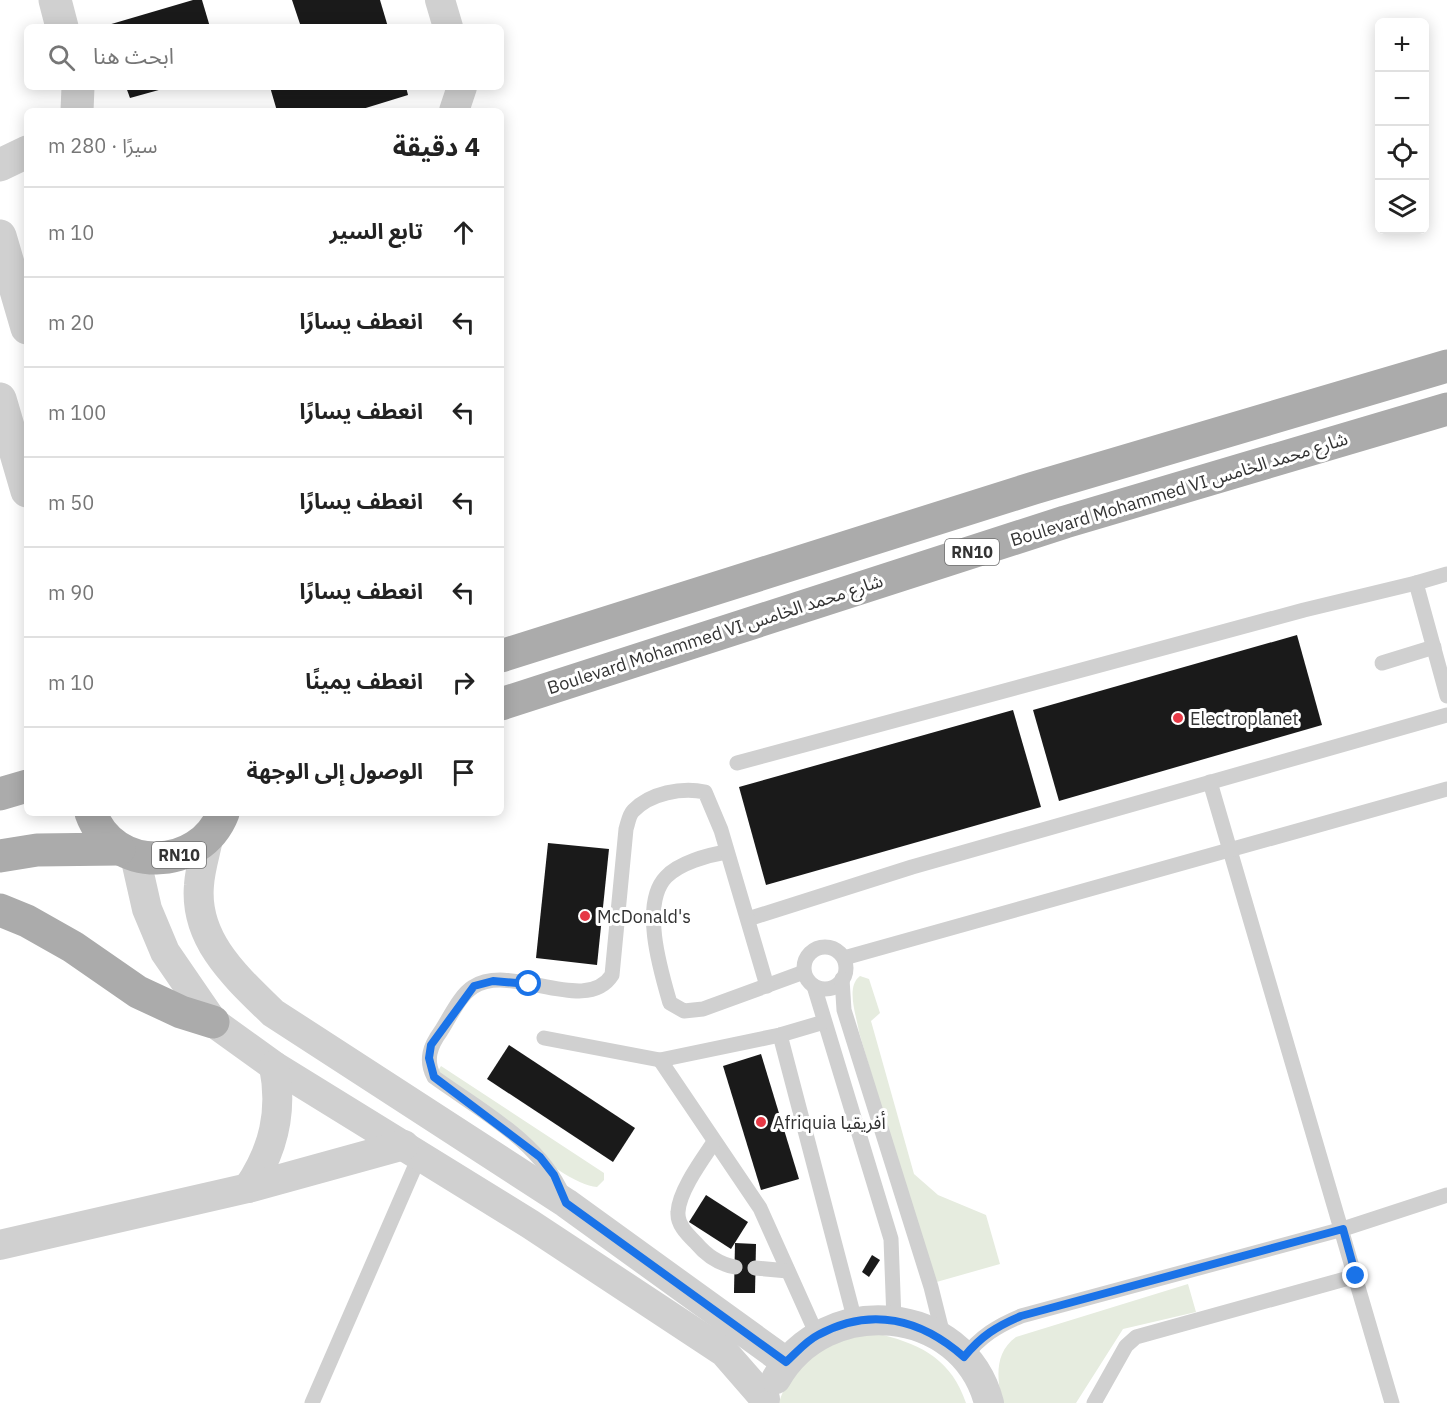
<!DOCTYPE html>
<html lang="ar">
<head>
<meta charset="utf-8">
<style>
	:root { --surface:#fff; --page:#f2f2f2; --text:#222; --muted:#767676; --line:#e0e0e0 }
	body { margin:0; font-family:"IBM Plex Sans","Noto Sans Arabic",sans-serif; background:var(--page); color:var(--text); direction:rtl }
	.controls { position:absolute; right:18px; top:18px; display:grid; overflow:hidden; border-radius:9px; box-shadow:0 3px 15px #0003 }
	.controls button { width:54px; height:54px; display:grid; place-items:center; padding:0; border:0; border-bottom:2px solid var(--line); background:var(--surface); color:var(--text); font:30px sans-serif }
	.stop { position:absolute; width:18px; height:18px; margin:-14px; border:4px solid #1a73e8; border-radius:50%; background:#fff }
	.stop.end { background:#1a73e8; border-color:#fff; box-shadow:0 2px 6px #0008 }
	.list { margin:0; padding:0; list-style:none }
	h2 { display:flex; justify-content:space-between; align-items:center; height:78px; margin:0; padding:0 24px; font-size:26px }
	h2 small { font-size:20px; font-weight:400; color:var(--muted) }
	.list li { display:grid; grid-template-columns:39px 1fr auto; gap:18px; align-items:center; box-sizing:border-box; height:90px; padding:0 24px; border-top:2px solid var(--line) }
	.list b { display:block; font-size:22px; white-space:nowrap }
	.list em { font-size:20px; font-style:normal; color:var(--muted) }
	.icon { flex:none; width:33px; height:33px; fill:none; stroke:currentColor; stroke-width:2; stroke-linecap:round; stroke-linejoin:round }
	.map { position:relative; flex:none; width:1447px; height:1403px; overflow:hidden; direction:ltr }
	.search { position:absolute; background:var(--surface); box-shadow:0 3px 15px #0003; left:24px; top:24px; width:480px; height:66px; display:flex; align-items:center; gap:15px; box-sizing:border-box; padding:0 21px; border-radius:9px; color:var(--muted); font-size:22px }
	.panel { position:absolute; background:var(--surface); box-shadow:0 3px 15px #0003; left:24px; top:108px; width:480px; height:708px; border-radius:9px; direction:rtl }
	.map>svg:first-child { display:block }
	.green { fill:#e6ecdf }
	.building { fill:#1a1a1a }
	.lines { fill:none; stroke-linecap:round; stroke-linejoin:round }
	.service { stroke:#d0d0d0; stroke-width:15 }
	.minor { stroke:#d0d0d0; stroke-width:30 }
	.tertiary { stroke:#d0d0d0; stroke-width:33 }
	.primary { stroke:#ababab; stroke-width:33 }
	.route { stroke:#1a73e8; stroke-width:8 }
	.poi-dot { fill:#e63946; stroke:#fff; stroke-width:2 }
	.labels { text-anchor:middle; dominant-baseline:central; stroke-width:6; stroke-linejoin:round; paint-order:stroke }
	.shield { fill:#fff; stroke:#707070; stroke-width:1.5 }
	.shield-label { font-size:16px; font-weight:bold; fill:#333 }
	.street-label { font-size:18px; fill:#333; stroke:#fff }
	.poi-label { font-size:18px; fill:#333; stroke:#fff; text-anchor:start }
</style>
</head>
<body>
<div class="map">
<svg width="1447" height="1403" viewBox="0 0 1447 1403">
	<rect width="100%" height="100%" fill="#fff"/>
	<g class="green">
		<path d="M860,976L869,979L880,1013L871,1021L914,1174L938,1195L986,1215L1000,1264L933,1283L859,1032C857,1017 845,987 860,976Z"/>
		<path d="M441,1066L604,1173V1180L597,1187C562,1186 469,1097 438,1071Z"/>
		<path d="M1188,1284L1196,1312L1123,1329L1076,1403H1002C997,1378 994,1353 1016,1337Z"/>
		<path d="M883,1335C923,1345 952,1361 966,1403H779C788,1371 818,1345 849,1337C859,1334 872,1335 883,1335Z"/>
	</g>
	<g class="building">
		<path d="M193,0H202L210,27H109L108,25Z"/>
		<path d="M292,0H380L388,27H301Z"/>
		<path d="M126,87H166V88L130,98Z"/>
		<path d="M270,87H406L408,95L356,111H277Z"/>
		<path d="M1297,635L1322,725L1059,801L1033,710Z"/>
		<path d="M1013,710L1041,807L766,885L739,787Z"/>
		<path d="M548,843L609,849L597,965L536,958Z"/>
		<path d="M509,1045L635,1128L613,1162L487,1079Z"/>
		<path d="M761,1054L799,1179L761,1190L723,1066Z"/>
		<path d="M706,1195L748,1222L731,1249L689,1222Z"/>
		<path d="M735,1243L756,1244L755,1293H734Z"/>
		<path d="M872,1255L880,1260L869,1277L862,1272Z"/>
	</g>
	<g class="lines">
		<g class="service">
			<path d="M1447,574L1416,583L1447,696"/>
			<path d="M1382,663L1434,647"/>
			<path d="M737,763L1304,610L1416,583"/>
			<path d="M1210,782L1392,1403"/>
			<path d="M726,852C708,855 679,863 666,877C640,904 661,972 670,1003L684,1011L703,1009L804,972"/>
			<path d="M748,919L912,867L1447,715"/>
			<circle cx="825" cy="968" r="21"/>
			<path d="M844,958L1447,789"/>
			<path d="M842,979L844,1010L931,1287L944,1339"/>
			<path d="M814,986L891,1239L894,1320"/>
			<path d="M780,1035L855,1321"/>
			<path d="M544,1038L660,1060L780,1035L824,1022"/>
			<path d="M660,1060L760,1208L817,1335"/>
			<path d="M714,1142C702,1160 679,1191 678,1212C677,1225 688,1235 696,1243C706,1255 719,1264 735,1267"/>
			<path d="M563,1195C539,1141 481,1111 434,1077C425,1060 430,1046 441,1031C450,1017 460,995 473,987C511,962 586,1016 612,975L626,829C628,823 629,815 633,811C650,793 682,787 705,792L721,830L767,986"/>
			<path d="M755,1268L788,1271"/>
			<path d="M964,1357C981,1336 997,1326 1021,1316L1343,1229L1447,1195"/>
			<path d="M312,1403L420,1155"/>
			<path d="M1094,1403L1126,1346L1136,1337L1356,1276"/>
		</g>
		<g class="minor">
			<path d="M440,0L448,27"/>
			<path d="M454,111L462,87"/>
			<path d="M209,834C206,851 200,868 199,885C194,940 236,977 273,1013L566,1203L786,1362"/>
			<path d="M135,856L147,909L165,952L213,1022L274,1066L530,1224L724,1352L765,1399"/>
			<path d="M248,1188C274,1150 283,1111 274,1066"/>
			<path d="M0,1245L248,1188L404,1145"/>
			<path d="M776,1379C825,1292 963,1303 989,1403"/>
		</g>
		<g class="tertiary">
			<path d="M55,0L62,27"/>
			<path d="M77,111L78,87"/>
			<path d="M0,165L27,152"/>
			<path d="M0,236L27,328"/>
			<path d="M0,399L27,491"/>
		</g>
		<g class="primary">
			<path d="M501,656L1034,488L1447,366"/>
			<path d="M501,704L1065,522L1447,409"/>
			<path d="M0,794L27,786"/>
			<path d="M91,813C113,874 200,872 223,813"/>
			<path d="M0,856L37,850L119,849"/>
			<path d="M0,910L27,921L73,947L138,992L181,1012L213,1022"/>
		</g>
	</g>
	<g class="lines">
		<path class="route" d="M529,984L493,981L474,986L431,1045L429,1058L434,1077L540,1157L554,1175L566,1203L786,1362C796,1353 806,1341 818,1335C871,1306 921,1319 964,1357C981,1336 997,1326 1021,1316L1343,1229L1356,1276"/>
	</g>
	<g class="poi-dot">
		<circle cx="1178" cy="718" r="6"/>
		<circle cx="585" cy="916" r="6"/>
		<circle cx="761" cy="1122" r="6"/>
	</g>
	<g class="labels">
		<g class="shield">
			<rect x="945" y="539" width="54" height="26" rx="4.5"/>
			<rect x="152" y="842" width="54" height="26" rx="4.5"/>
		</g>
		<g class="shield-label">
			<text x="972" y="552">RN10</text>
			<text x="179" y="855">RN10</text>
		</g>
		<g class="street-label">
			<text transform="translate(1179 489) rotate(-17)">Boulevard Mohammed VI شارع محمد الخامس</text>
			<text transform="translate(715 634) rotate(-18)">Boulevard Mohammed VI شارع محمد الخامس</text>
		</g>
		<g class="poi-label">
			<text x="1190" y="718">Electroplanet</text>
			<text x="597" y="916">McDonald's</text>
			<text x="773" y="1122">Afriquia أفريقيا</text>
		</g>
	</g>
</svg>
<div class="controls">
<button>+</button>
<button>−</button>
<button><svg class="icon" aria-label="locate" viewBox="0 0 24 24"><circle cx="12" cy="12" r="6"/><path d="M12 2v4M12 18v4M2 12h4M18 12h4"/></svg></button>
<button><svg class="icon" aria-label="layers" viewBox="0 0 24 24"><path d="M12 4l9 5-9 5-9-5zM3 14l9 5 9-5"/></svg></button>
</div>
<div class="stop" style="left:529px;top:984px"></div>
<div class="stop end" style="left:1356px;top:1276px"></div>
<div class="search"><svg class="icon" aria-label="search" viewBox="0 0 24 24"><circle cx="10" cy="10" r="6"/><path d="M15 15l6 6"/></svg>ابحث هنا</div>
<section class="panel">
<h2>4 دقيقة<small>سيرًا · 280 m</small></h2>
<ul class="list">
<li><svg class="icon" aria-label="ahead" viewBox="0 0 24 24"><path d="M12 20V5M6 11l6-6 6 6"/></svg><div><b>تابع السير</b></div><em>10 m</em></li>
<li><svg class="icon" aria-label="left" viewBox="0 0 24 24"><path d="M17 20v-9H6M10 6l-5 5 5 5"/></svg><div><b>انعطف يسارًا</b></div><em>20 m</em></li>
<li><svg class="icon" aria-label="left" viewBox="0 0 24 24"><path d="M17 20v-9H6M10 6l-5 5 5 5"/></svg><div><b>انعطف يسارًا</b></div><em>100 m</em></li>
<li><svg class="icon" aria-label="left" viewBox="0 0 24 24"><path d="M17 20v-9H6M10 6l-5 5 5 5"/></svg><div><b>انعطف يسارًا</b></div><em>50 m</em></li>
<li><svg class="icon" aria-label="left" viewBox="0 0 24 24"><path d="M17 20v-9H6M10 6l-5 5 5 5"/></svg><div><b>انعطف يسارًا</b></div><em>90 m</em></li>
<li><svg class="icon" aria-label="right" viewBox="0 0 24 24"><path d="M7 20v-9h11M14 6l5 5-5 5"/></svg><div><b>انعطف يمينًا</b></div><em>10 m</em></li>
<li><svg class="icon" aria-label="arrive" viewBox="0 0 24 24"><path d="M6 21V4h12l-3 4 3 4H6"/></svg><div><b>الوصول إلى الوجهة</b></div></li>
</ul>
</section>
</div>
</body>
</html>
